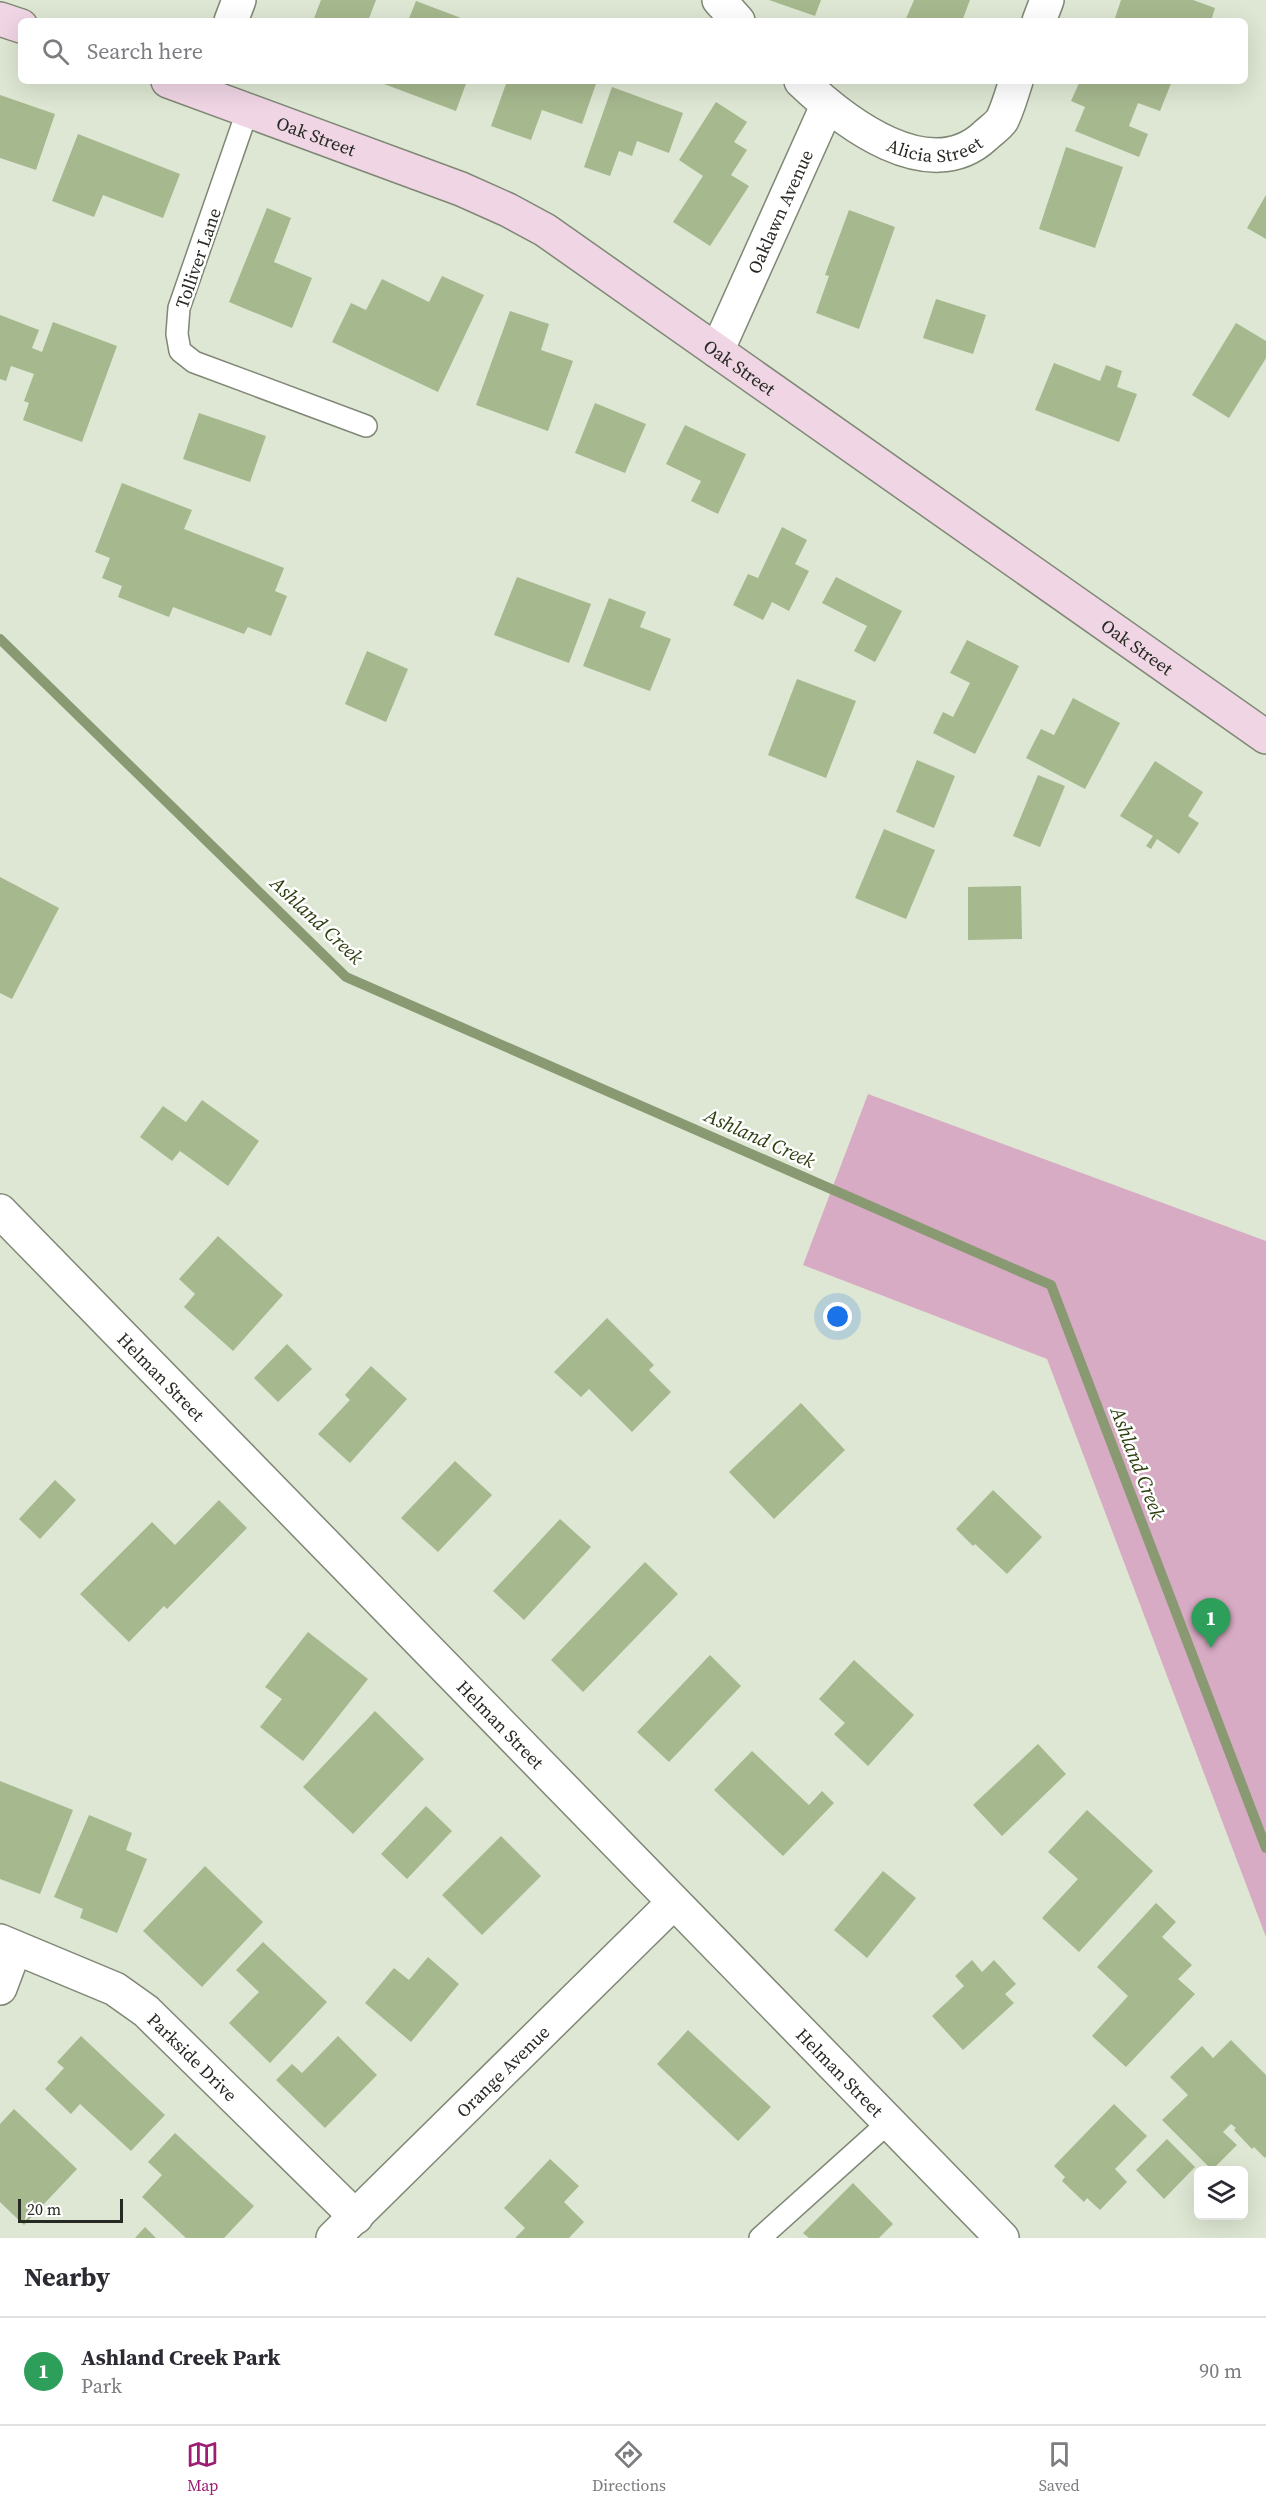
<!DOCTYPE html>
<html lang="en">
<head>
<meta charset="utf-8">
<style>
	:root { --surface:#fff; --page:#f7f7f7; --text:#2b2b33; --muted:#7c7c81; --line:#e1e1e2; --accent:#9c1d72 }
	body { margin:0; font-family:"Source Serif 4",serif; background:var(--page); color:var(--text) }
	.controls { position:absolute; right:18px; bottom:18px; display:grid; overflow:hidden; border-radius:9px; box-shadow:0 6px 24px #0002 }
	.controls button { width:54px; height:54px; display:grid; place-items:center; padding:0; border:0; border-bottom:2px solid var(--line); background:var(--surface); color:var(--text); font:30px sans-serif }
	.scale { position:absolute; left:18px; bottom:15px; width:105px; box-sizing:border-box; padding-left:6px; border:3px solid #262a22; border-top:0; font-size:16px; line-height:21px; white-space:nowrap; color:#262a22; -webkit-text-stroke:4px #fff; paint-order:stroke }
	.you { position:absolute; left:838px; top:1317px; width:21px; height:21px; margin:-15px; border:4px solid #fff; border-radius:50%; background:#1a73e8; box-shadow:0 0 0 9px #1a73e833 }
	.badge { display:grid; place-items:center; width:39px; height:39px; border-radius:50%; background:var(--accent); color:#fff; font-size:20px; font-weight:700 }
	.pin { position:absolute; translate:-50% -50px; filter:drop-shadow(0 2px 3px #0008) }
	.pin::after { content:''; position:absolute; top:32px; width:21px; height:18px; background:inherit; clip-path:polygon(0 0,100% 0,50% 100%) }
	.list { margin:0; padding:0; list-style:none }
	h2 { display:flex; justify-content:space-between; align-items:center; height:78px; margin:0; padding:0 24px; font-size:26px }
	h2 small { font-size:20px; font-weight:400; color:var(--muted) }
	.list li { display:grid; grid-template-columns:39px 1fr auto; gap:18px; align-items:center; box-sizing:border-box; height:108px; padding:0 24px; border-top:2px solid var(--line) }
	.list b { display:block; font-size:22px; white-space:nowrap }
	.list p { margin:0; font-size:20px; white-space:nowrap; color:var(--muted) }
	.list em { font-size:20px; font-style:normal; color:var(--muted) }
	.icon { flex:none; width:33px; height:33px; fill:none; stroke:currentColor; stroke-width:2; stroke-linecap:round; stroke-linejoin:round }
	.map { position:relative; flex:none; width:1266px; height:2238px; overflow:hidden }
	.search { position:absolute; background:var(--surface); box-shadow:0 6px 24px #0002; left:18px; right:18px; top:18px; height:66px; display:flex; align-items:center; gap:15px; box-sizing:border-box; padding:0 21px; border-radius:9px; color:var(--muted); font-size:22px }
	.sheet { height:186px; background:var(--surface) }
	nav { display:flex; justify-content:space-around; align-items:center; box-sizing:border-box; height:84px; border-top:2px solid var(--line); background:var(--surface); font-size:16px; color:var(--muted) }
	nav a { display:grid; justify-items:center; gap:3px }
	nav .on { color:var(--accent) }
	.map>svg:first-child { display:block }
	.green { fill:#d7abc3 }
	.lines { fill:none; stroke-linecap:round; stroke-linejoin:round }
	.stream { stroke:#899a72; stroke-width:10 }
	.building { fill:#a6b88e }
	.lane-casing { stroke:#7f8775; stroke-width:24 }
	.street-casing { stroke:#7f8775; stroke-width:36 }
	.secondary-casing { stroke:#7f8775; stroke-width:36 }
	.lane { stroke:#fff; stroke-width:21 }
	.street { stroke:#fff; stroke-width:33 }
	.secondary { stroke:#f0d5e5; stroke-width:33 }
	.labels { text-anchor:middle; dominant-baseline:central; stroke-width:5; stroke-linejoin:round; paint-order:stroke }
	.street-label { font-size:18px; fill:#262a22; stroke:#fff }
	.water-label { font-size:20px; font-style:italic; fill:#2c3d0e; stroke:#fff }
</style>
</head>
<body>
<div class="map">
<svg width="1266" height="2238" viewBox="0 0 1266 2238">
	<rect width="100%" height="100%" fill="#dee7d3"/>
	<path class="green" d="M868,1094L1266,1241V1937L1047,1359L803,1265Z"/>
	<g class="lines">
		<path class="stream" d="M0,639L346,977L1051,1285L1266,1848"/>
	</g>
	<g class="building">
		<path d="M321,0H376L368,21H313Z"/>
		<path d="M769,0H821L815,16Z"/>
		<path d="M914,0H970L962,21H905Z"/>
		<path d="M1121,0H1193L1215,8L1211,21H1114Z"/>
		<path d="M416,1L469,21H408Z"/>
		<path d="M385,81H467L456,111L384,84Z"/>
		<path d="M507,81H597L582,124L542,110L531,140L491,126Z"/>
		<path d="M1080,81H1172L1160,111L1138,103L1129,126L1148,134L1139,157L1075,131L1085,107L1071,101Z"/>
		<path d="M612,87L683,113L669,153L637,141L632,156L619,151L610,176L584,167Z"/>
		<path d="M0,95L55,114L36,170L0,158Z"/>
		<path d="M716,102L747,122L734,142L747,150L731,175L749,186L710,246L673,222L703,176L679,160Z"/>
		<path d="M78,134L180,174L163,218L103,195L94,217L52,201Z"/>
		<path d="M1066,147L1123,167L1095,248L1039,229Z"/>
		<path d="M1266,195V239L1247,228Z"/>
		<path d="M267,208L291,218L274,262L312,278L292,328L229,302Z"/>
		<path d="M849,210L895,227L859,329L816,313L829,276L825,275Z"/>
		<path d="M442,276L484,295L438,392L332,342L351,303L366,310L382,279L429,302Z"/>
		<path d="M936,299L986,315L973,354L923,338Z"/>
		<path d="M510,311L549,324L541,350L573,361L548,431L476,405Z"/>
		<path d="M0,315L39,330L32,348L42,352L53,322L117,346L82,442L23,420L29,403L24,401L34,374L11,366L6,381L0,379Z"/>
		<path d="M1236,323L1266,341V358L1229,418L1192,395Z"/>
		<path d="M1054,363L1100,381L1106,365L1122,371L1117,387L1137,394L1119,442L1035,410Z"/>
		<path d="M595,403L646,424L625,473L575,453Z"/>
		<path d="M199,413L266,436L250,482L183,459Z"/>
		<path d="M685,425L746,454L718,514L691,501L701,481L666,464Z"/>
		<path d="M122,483L192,510L184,529L284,568L275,591L287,596L271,636L248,627L244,634L173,607L169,617L118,597L122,586L102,578L110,558L95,552Z"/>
		<path d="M782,527L807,540L795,564L809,571L789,611L772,602L763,620L733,605L748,574L758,578Z"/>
		<path d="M517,577L591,604L569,663L494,635Z"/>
		<path d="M836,577L902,611L875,662L854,651L867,626L822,603Z"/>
		<path d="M609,598L646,612L640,627L671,639L650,691L583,666Z"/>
		<path d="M967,640L1019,666L975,754L933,733L943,712L953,717L970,683L950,673Z"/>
		<path d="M367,651L408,669L386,722L345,704Z"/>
		<path d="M797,679L856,701L826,778L768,755Z"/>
		<path d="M1073,698L1120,723L1085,789L1026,758L1041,729L1054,735Z"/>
		<path d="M917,760L955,776L934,828L896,812Z"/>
		<path d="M1155,761L1203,792L1188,816L1199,823L1179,854L1157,839L1151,849L1146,846L1153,836L1120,816Z"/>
		<path d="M1038,775L1065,786L1040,847L1013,836Z"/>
		<path d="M884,829L935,850L906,919L855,898Z"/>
		<path d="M0,877L59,908L12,999L0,993Z"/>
		<path d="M1021,886L1022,939L968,940V887Z"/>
		<path d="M202,1100L259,1141L228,1186L180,1151L172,1161L140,1137L163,1106L186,1122Z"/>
		<path d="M218,1236L283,1295L233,1351L184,1307L195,1294L179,1279Z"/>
		<path d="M607,1318L654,1365L649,1370L671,1392L632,1432L589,1389L581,1397L554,1372Z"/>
		<path d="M287,1344L312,1369L278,1402L254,1378Z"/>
		<path d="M371,1366L407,1399L350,1463L318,1434L350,1400L345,1395Z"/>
		<path d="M801,1403L845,1450L774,1519L729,1472Z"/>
		<path d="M455,1461L492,1495L438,1552L401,1518Z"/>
		<path d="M55,1480L76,1500L40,1539L19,1519Z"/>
		<path d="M993,1490L1042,1537L1007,1574L975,1544L973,1546L956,1529Z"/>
		<path d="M219,1500L247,1528L167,1609L164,1606L129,1642L80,1594L152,1522L175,1545Z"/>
		<path d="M560,1519L591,1547L524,1620L493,1591Z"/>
		<path d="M645,1562L678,1594L583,1692L551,1660Z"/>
		<path d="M308,1632L368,1679L303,1761L260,1727L282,1699L265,1687Z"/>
		<path d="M710,1655L741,1686L669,1762L637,1732Z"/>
		<path d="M854,1660L914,1715L868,1766L834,1734L845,1723L819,1699Z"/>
		<path d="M375,1711L424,1759L353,1834L303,1787Z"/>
		<path d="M1038,1744L1066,1774L1002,1836L973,1805Z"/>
		<path d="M752,1751L809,1805L822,1791L834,1803L783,1856L714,1790Z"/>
		<path d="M0,1781L73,1810L40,1894L0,1879Z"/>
		<path d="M426,1806L452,1831L407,1879L381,1854Z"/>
		<path d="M1087,1810L1153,1871L1079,1952L1042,1918L1078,1879L1048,1852Z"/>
		<path d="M89,1815L132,1833L126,1850L147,1859L117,1933L80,1918L83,1909L54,1897Z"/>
		<path d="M501,1836L541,1876L482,1935L442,1895Z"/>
		<path d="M205,1866L263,1922L202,1987L143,1931Z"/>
		<path d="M883,1871L916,1898L867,1958L834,1930Z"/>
		<path d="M1156,1903L1176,1922L1162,1937L1192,1965L1178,1979L1195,1994L1126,2067L1092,2036L1128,1996L1097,1967Z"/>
		<path d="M263,1942L327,2002L270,2063L229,2023L259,1992L236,1970Z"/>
		<path d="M428,1957L459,1984L411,2042L365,2003L394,1968L409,1980Z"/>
		<path d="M972,1960L982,1972L994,1960L1016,1984L1005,1994L1014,2003L963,2050L932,2016L964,1986L955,1976Z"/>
		<path d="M688,2030L771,2107L738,2141L657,2064Z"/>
		<path d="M81,2036L165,2115L131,2151L80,2104L71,2114L45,2089L64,2068L57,2062Z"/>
		<path d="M338,2036L377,2075L325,2128L276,2080L292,2064L302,2073Z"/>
		<path d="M1231,2040L1266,2075V2156L1265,2158L1254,2147L1252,2149L1234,2130L1236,2128L1231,2124L1223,2132L1237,2145L1212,2170L1162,2120L1188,2095L1170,2077L1202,2046L1213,2058Z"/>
		<path d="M1114,2104L1147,2136L1115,2169L1127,2182L1100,2210L1087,2198L1084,2202L1062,2181L1065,2177L1054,2166Z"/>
		<path d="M14,2109L77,2169L24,2225L0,2202V2124Z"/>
		<path d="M175,2133L254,2206L224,2238H186L142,2197L162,2175L148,2162Z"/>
		<path d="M1167,2139L1195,2167L1164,2199L1136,2170Z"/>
		<path d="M550,2159L579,2186L564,2202L584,2222L569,2238H515L525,2228L504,2208Z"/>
		<path d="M853,2183L893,2224L879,2238H809L803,2233Z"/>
		<path d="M145,2227L156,2238H135Z"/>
	</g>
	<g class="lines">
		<defs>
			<g id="lane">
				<path d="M247,112L179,308L177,334L180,351L194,362L366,426"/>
				<path d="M760,2238L889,2122"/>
			</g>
			<g id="street">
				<path d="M719,0L738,21"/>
				<path d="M231,21L239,0"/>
				<path d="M1039,21L1047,0"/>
				<path id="s1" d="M801,81C844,122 929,188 985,136C990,131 998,126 1002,120C1008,108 1012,93 1016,81"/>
				<path id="s2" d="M717,351L827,106"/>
				<path id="s3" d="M0,1211L1002,2238"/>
				<path id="s4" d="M0,1941L115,1989L146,2011L356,2217"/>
				<path d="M0,1988L15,1948"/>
				<path id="s5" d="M333,2238L673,1903"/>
			</g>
			<g id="secondary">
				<path d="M0,19L21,26"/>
				<path id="s6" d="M168,81L461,189L508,210L545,230L1266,737"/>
			</g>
		</defs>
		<use href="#lane" class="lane-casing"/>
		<use href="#street" class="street-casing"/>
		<use href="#secondary" class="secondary-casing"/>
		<use href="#lane" class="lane"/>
		<use href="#street" class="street"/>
		<use href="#secondary" class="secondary"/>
	</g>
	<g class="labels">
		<g class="street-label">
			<text stroke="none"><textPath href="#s6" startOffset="158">Oak Street</textPath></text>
			<text stroke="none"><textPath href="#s1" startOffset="156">Alicia Street</textPath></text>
			<text stroke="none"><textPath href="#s2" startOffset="153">Oaklawn Avenue</textPath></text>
			<text transform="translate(198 258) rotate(-71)">Tolliver Lane</text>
			<text stroke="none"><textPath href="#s6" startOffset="644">Oak Street</textPath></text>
			<text stroke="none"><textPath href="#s6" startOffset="1130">Oak Street</textPath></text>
			<text stroke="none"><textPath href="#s3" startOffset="231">Helman Street</textPath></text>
			<text stroke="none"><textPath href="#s3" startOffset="717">Helman Street</textPath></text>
			<text stroke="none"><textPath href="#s4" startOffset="228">Parkside Drive</textPath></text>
			<text stroke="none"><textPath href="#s5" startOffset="238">Orange Avenue</textPath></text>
			<text stroke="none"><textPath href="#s3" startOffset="1203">Helman Street</textPath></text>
		</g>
		<g class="water-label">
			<text transform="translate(317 920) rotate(43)">Ashland Creek</text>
			<text transform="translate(760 1138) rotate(24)">Ashland Creek</text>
			<text transform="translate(1138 1463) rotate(69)">Ashland Creek</text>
		</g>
	</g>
</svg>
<div class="controls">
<button><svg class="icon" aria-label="layers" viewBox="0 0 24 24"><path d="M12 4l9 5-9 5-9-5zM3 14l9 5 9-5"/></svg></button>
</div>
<div class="scale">20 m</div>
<div class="you"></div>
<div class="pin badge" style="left:1211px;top:1648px;background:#2e9e5b">1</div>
<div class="search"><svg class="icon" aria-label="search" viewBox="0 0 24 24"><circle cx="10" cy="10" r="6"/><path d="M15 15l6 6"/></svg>Search here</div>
</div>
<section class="sheet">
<h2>Nearby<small></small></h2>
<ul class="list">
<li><span class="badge" style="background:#2e9e5b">1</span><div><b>Ashland Creek Park</b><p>Park</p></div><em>90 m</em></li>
</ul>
</section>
<nav>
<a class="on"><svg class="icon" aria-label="map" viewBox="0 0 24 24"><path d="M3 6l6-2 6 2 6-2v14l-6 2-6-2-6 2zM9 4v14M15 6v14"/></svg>Map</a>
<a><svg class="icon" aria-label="directions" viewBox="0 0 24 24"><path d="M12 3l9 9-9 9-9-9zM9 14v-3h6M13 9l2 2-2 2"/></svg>Directions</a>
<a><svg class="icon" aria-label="saved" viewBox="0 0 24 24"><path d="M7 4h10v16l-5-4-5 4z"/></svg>Saved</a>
</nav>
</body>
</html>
